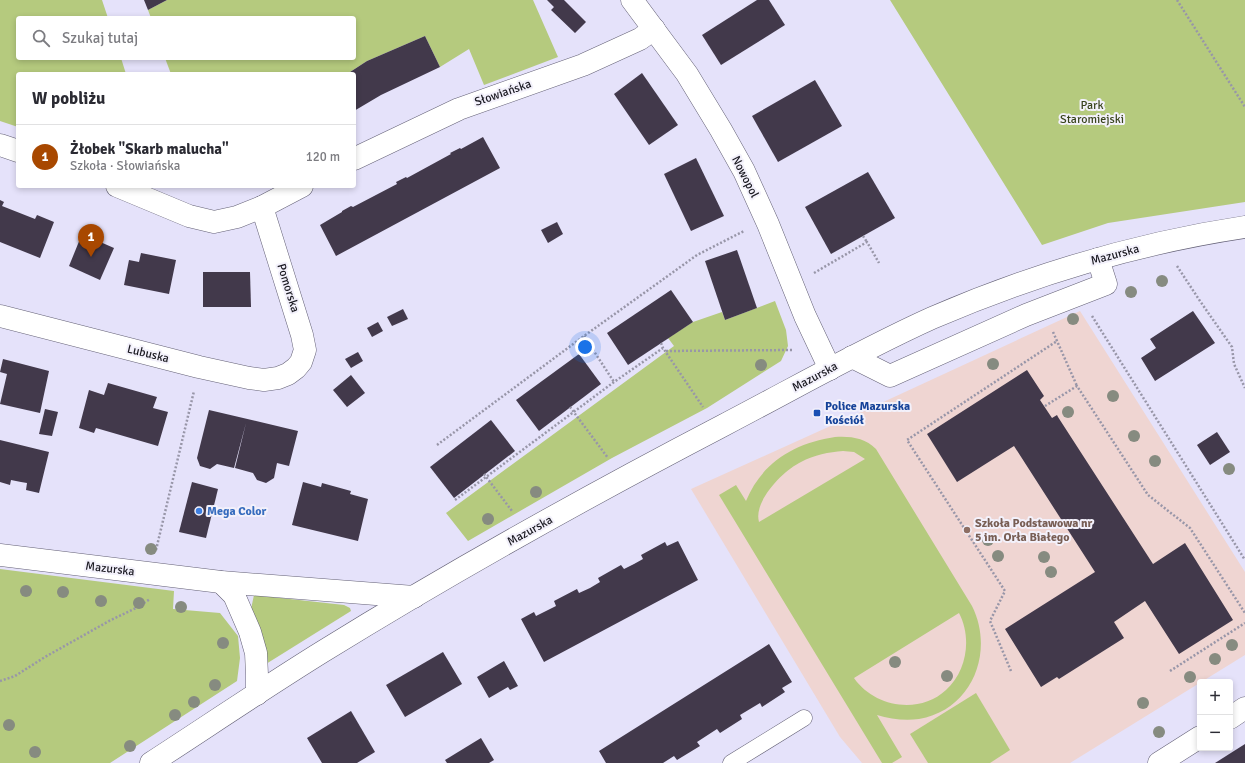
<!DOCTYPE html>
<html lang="pl">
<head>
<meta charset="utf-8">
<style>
	:root { --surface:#fff; --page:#f7f7f7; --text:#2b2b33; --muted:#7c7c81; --line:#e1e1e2; --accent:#a84800 }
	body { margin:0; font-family:Signika,sans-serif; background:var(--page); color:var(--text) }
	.controls { position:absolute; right:12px; bottom:12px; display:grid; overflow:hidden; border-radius:4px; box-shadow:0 2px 6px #0003 }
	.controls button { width:36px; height:36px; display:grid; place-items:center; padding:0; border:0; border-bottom:1px solid var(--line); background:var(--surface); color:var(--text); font:20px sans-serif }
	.you { position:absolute; left:585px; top:347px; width:14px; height:14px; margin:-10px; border:3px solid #fff; border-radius:50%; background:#1a73e8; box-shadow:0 0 0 6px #1a73e833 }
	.badge { display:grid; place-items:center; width:26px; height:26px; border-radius:50%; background:var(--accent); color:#fff; font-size:13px; font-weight:700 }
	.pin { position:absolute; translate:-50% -33px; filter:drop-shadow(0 1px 2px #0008) }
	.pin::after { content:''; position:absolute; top:21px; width:14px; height:12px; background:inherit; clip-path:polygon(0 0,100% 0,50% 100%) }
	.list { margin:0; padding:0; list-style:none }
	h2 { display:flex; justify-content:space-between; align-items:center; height:52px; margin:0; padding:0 16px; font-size:17px }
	h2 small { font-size:13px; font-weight:400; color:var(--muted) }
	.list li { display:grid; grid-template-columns:26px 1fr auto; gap:12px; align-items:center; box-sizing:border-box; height:64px; padding:0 16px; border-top:1px solid var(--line) }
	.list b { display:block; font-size:15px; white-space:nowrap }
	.list p { margin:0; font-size:13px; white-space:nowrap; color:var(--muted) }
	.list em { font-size:13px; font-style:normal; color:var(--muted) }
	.icon { flex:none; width:22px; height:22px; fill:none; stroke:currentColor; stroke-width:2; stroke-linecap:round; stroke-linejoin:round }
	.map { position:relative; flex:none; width:1245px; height:763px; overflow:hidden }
	.search { position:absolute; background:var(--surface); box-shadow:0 2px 6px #0003; left:16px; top:16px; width:340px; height:44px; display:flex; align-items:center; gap:10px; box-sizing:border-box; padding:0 14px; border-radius:4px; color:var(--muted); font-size:15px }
	.panel { position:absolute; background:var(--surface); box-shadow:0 2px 6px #0003; left:16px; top:72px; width:340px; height:116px; border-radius:4px }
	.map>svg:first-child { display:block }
	.education { fill:#efd5d2 }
	.green { fill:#b5ca7e; fill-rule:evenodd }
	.building { fill:#42394b }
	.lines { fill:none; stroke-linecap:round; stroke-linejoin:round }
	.service-casing { stroke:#646176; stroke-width:17 }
	.minor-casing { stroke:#646176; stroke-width:23 }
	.tertiary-casing { stroke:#646176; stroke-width:23 }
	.path { stroke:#9896a8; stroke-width:2.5; stroke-dasharray:2 2; stroke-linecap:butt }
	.service { stroke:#fff; stroke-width:16 }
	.minor { stroke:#fff; stroke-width:22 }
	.tertiary { stroke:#fff; stroke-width:22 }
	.tree { fill:#868b80 }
	.transit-dot { fill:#1a4fb4; stroke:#f3f1fb; stroke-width:1.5 }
	.shop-dot { fill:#3f7fe0; stroke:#f3f1fb; stroke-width:1.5 }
	.education-dot { fill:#8d6e63; stroke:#f3f1fb; stroke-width:1.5 }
	.labels { text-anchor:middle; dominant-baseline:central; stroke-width:4; stroke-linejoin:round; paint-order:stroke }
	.street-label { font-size:12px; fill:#191820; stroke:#f3f1fb }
	.park-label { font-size:12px; fill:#38431c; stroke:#f3f1fb }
	.transit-label { font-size:12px; font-weight:bold; fill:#164399; stroke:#f3f1fb; text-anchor:start }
	.shop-label { font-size:12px; font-weight:bold; fill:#366cbe; stroke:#f3f1fb; text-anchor:start }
	.education-label { font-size:12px; font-weight:bold; fill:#785e54; stroke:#f3f1fb; text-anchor:start }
</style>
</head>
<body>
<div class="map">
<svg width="1245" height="763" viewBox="0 0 1245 763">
	<rect width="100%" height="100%" fill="#e5e2fa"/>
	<path class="education" d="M1080,311L1245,572V655L1070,763H862L840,737L691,489L879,404Z"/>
	<g class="green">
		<path d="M0,0H102L108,18H18V58H121L126,74H18V127L0,121Z"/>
		<path d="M167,0H533L558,57L484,85L469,49L440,67L425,36L367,61L347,74H171L165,58H354V18H151L148,10Z"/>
		<path d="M890,0H1245V202L1108,223L1042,245Z"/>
		<path d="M775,301L786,330L788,346L781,361L707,408L612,458L468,541L446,513L674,346L668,338L693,322L722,312L725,320Z"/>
		<path d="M835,437C851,436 865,438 876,449L972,606C995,652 972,710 919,719C905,721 890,719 877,715L902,757L892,763H882L719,495L736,485L746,501C762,462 795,443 835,437ZM843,451L854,452L865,459L759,522C753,501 784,470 801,462C814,455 829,452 843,451ZM959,613C972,638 967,671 946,690C919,715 874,707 854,678Z"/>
		<path d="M0,569L174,591L173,609L220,613L238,636L240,658L237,681L110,763H0Z"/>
		<path d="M254,595L344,605L350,608L351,611L266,664L251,609Z"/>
		<path d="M976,693L1010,750L990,763H928L910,734Z"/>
	</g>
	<g class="building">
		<path d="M144,0H167L148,10Z"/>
		<path d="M547,0H564L586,22L575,33L551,10L554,7Z"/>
		<path d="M757,0H769L785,25L721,65L702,35Z"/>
		<path d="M425,36L440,67L381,95L354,111V74H347L367,61Z"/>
		<path d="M642,73L678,125L649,145L614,94Z"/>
		<path d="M815,80L842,126L778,162L752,116Z"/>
		<path d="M483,137L500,168L336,256L320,225L342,212V211L351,206L353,207L397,184L396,182L406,177L407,178L451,154L450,153L460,148L461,149Z"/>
		<path d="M696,158L724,216L691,231L664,174Z"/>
		<path d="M868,172L895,218L831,254L805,207Z"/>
		<path d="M0,200L4,202L2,206L35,219L37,215L54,222L40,258L0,242Z"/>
		<path d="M557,222L563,234L548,243L541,230Z"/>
		<path d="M82,234L114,248L100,280L69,266Z"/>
		<path d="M737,250L757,308L725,320L705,261Z"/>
		<path d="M141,253L176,260L169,294L124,285L129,260L139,262Z"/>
		<path d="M203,272H250L251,307H203Z"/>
		<path d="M671,290L693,322L628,365L607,333Z"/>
		<path d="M403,309L408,319L392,326L387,317Z"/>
		<path d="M1193,311L1215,343L1155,381L1141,358L1156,348L1150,339Z"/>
		<path d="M378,322L383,331L372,337L367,328Z"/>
		<path d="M358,352L363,361L351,368L345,359Z"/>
		<path d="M579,354L601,384L539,431L516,400Z"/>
		<path d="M3,359L49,371L40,413L0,404L7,374L0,372Z"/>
		<path d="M1027,370L1044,396L1040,400L1052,418L1057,415L1058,417L1153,564L1185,543L1233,620L1179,654L1145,601L1114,622L1124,638L1059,679L1057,677L1041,687L1005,629L1095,572L1014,446L957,482L927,434Z"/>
		<path d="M351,375L365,393L347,407L333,390Z"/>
		<path d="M108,383L157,397L153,408L168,412L158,446L96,428L94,433L79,428L89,390L104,395Z"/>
		<path d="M45,409L58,412L52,436L39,434Z"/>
		<path d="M209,410L298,431L289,466L277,463L274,478L266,483L257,480L253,473L235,468L246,423L234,468L217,464L210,469L200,466L197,458Z"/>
		<path d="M491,420L515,451L454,498L430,467Z"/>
		<path d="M1217,432L1230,452L1210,465L1197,445Z"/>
		<path d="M0,440L49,452L39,493L26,490L27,483L21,482L11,480L10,485L0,482Z"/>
		<path d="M192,482L218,489L206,538L179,532Z"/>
		<path d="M303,482L321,487L322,483L351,491L350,494L368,499L358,541L292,525Z"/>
		<path d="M678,541L698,580L544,662L521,619L534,612L536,616L556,606L554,601L577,589L579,593L590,588L600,582L598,578L621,565L624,569L634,564L643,559L641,555L665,542L667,546Z"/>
		<path d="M769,644L792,682L782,688L785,692L762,707L760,703L740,715L742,719L720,733L717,729L697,742L700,746L677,760L674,756L663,763H606L599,751Z"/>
		<path d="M443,652L462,684L405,717L386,685Z"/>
		<path d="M504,661L518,686L510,690L508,687L489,698L477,677Z"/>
		<path d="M351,711L375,752L357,763H322L307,738Z"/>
		<path d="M481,738L494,760L489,763H447L445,760Z"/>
		<path d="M1245,744V763H1215Z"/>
	</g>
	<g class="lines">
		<defs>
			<path id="service" d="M731,763L804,718"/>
			<g id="minor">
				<path d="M632,0L687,74L721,130L744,171L768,224L805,316L830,369"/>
				<path d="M0,145L18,151"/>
				<path d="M354,159L459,109L583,65L640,39L654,29"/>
				<path d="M117,186L189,216L214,222L237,217L262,207L302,186"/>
				<path d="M0,316L199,367L249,378L264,380L278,378L288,374L296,368L301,362L305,350L302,335L262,207"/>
				<path d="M852,357L890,376L1026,315L1106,284L1098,259"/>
				<path d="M0,555L221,582L414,597"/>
				<path d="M221,582L234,595L250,632L256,653L257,675V694"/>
				<path d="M151,763C208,726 264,688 322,652C453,571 588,496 724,425C793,389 861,350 932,318C1032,275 1138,243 1245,227"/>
			</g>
			<g id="tertiary">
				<path d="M1230,718L1245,708"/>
				<path d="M1159,763L1200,737"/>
			</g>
		</defs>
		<use href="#service" class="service-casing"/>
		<use href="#minor" class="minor-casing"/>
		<use href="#tertiary" class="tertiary-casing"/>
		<g class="path">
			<path d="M1177,0L1245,107"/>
			<path d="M863,236L867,242"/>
			<path d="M1177,266L1200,301L1232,347L1234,364L1245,388"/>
			<path d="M814,273L867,242L879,263"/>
			<path d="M1092,316L1245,560"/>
			<path d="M1053,332L1077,386"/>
			<path d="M584,336L614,382"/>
			<path d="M661,343L663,348"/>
			<path d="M666,351L793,350"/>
			<path d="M1045,406L1077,386L1148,495L1190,528L1245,613"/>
			<path d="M570,407L608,458"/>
			<path d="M437,445L584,336L697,255L744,231"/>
			<path d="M484,474L512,511"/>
			<path d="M455,500L614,382L663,348L703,407"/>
			<path d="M156,550L194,391"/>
			<path d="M1011,671L990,621L1005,591L907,440L1057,341"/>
			<path d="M1170,671L1245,623"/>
			<path d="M0,681L15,676L45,657L109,621L138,607L150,599"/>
		</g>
		<use href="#service" class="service"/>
		<use href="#minor" class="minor"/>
		<use href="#tertiary" class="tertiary"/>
	</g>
	<g class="tree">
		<circle cx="1162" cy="281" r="6"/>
		<circle cx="1131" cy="292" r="6"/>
		<circle cx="1073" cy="319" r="6"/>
		<circle cx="993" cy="364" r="6"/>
		<circle cx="761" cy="365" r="6"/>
		<circle cx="1113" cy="396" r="6"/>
		<circle cx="1068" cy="412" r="6"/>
		<circle cx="1134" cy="436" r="6"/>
		<circle cx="1155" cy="461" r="6"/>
		<circle cx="1229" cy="469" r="6"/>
		<circle cx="536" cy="492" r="6"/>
		<circle cx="488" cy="519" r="6"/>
		<circle cx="988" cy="540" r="6"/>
		<circle cx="151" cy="549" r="6"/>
		<circle cx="998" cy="556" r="6"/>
		<circle cx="1044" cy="557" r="6"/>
		<circle cx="1051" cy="572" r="6"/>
		<circle cx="26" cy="591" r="6"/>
		<circle cx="63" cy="592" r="6"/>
		<circle cx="101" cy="601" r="6"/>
		<circle cx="139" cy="603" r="6"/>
		<circle cx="181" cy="607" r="6"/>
		<circle cx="223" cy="643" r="6"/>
		<circle cx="1232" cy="645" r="6"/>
		<circle cx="1215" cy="659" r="6"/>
		<circle cx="895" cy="662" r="6"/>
		<circle cx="947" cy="676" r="6"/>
		<circle cx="1190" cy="677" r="6"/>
		<circle cx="215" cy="685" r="6"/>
		<circle cx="194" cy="702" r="6"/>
		<circle cx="1143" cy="703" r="6"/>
		<circle cx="175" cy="715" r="6"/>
		<circle cx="9" cy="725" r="6"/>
		<circle cx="1159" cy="732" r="6"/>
		<circle cx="130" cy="746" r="6"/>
		<circle cx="35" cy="752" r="6"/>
	</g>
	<rect class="transit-dot" x="813" y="409" width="8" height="8" rx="2"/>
	<circle class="shop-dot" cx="199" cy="511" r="4"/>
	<circle class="education-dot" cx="967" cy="530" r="4"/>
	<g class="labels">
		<g class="street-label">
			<text transform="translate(503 93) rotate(-19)">Słowiańska</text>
			<text transform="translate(745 177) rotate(63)">Nowopol</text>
			<text transform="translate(1115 255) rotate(-15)">Mazurska</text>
			<text transform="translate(288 288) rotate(73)">Pomorska</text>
			<text transform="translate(148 354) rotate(14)">Lubuska</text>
			<text transform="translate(815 377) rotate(-28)">Mazurska</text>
			<text transform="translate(530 531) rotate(-29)">Mazurska</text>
			<text transform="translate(110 569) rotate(7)">Mazurska</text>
		</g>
		<g class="park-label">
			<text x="1092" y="105">Park<tspan x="1092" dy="14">Staromiejski</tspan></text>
		</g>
		<g class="transit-label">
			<text x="825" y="406">Police Mazurska<tspan x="825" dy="14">Kościół</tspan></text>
		</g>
		<g class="shop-label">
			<text x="207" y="511">Mega Color</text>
		</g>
		<g class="education-label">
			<text x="975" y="523">Szkoła Podstawowa nr<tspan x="975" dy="14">5 im. Orła Białego</tspan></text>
		</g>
	</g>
</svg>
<div class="controls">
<button>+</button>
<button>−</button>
</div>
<div class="you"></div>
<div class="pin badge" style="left:91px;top:257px">1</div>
<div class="search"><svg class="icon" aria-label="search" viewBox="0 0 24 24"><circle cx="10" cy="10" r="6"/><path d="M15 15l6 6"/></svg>Szukaj tutaj</div>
<section class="panel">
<h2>W pobliżu<small></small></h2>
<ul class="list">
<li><span class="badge">1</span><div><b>Żłobek &quot;Skarb malucha&quot;</b><p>Szkoła · Słowiańska</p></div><em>120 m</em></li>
</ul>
</section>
</div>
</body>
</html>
